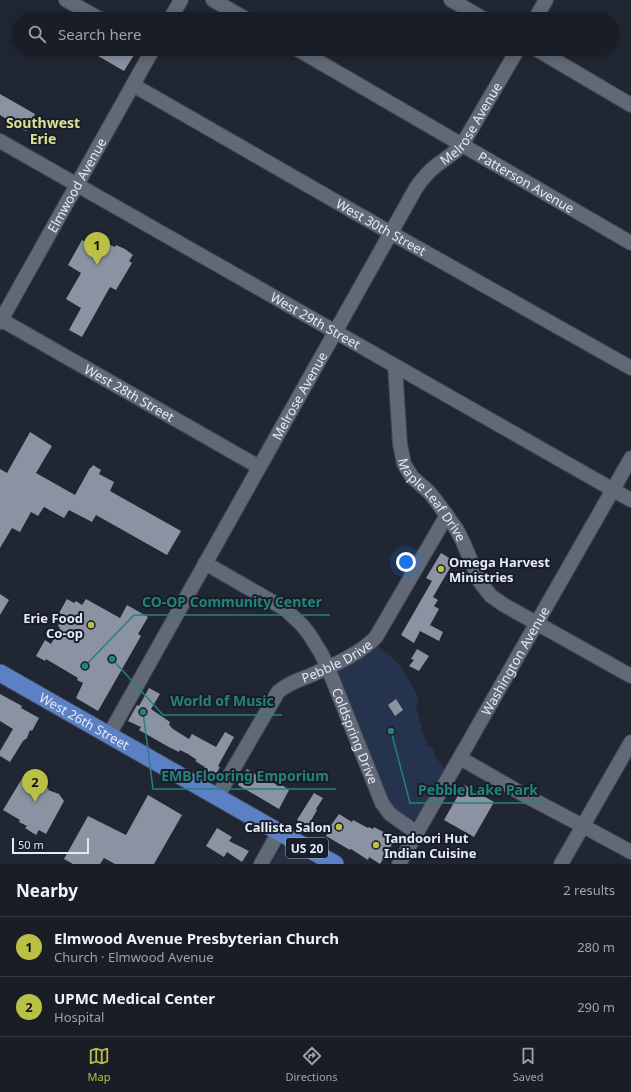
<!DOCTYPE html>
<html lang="en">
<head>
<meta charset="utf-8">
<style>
	:root { --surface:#181d26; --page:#252a32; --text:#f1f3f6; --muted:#9fa2a7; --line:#363b43; --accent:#bac045 }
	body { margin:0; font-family:"Noto Sans",sans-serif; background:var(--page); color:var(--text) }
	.scale { position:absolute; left:12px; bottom:10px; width:77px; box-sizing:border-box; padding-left:4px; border:2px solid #e5e9f2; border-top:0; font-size:11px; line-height:14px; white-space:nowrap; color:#e5e9f2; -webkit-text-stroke:3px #171d29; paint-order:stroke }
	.you { position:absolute; left:406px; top:562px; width:14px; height:14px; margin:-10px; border:3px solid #fff; border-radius:50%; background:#1a73e8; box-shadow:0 0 0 6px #1a73e833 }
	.badge { display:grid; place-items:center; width:26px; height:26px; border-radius:50%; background:var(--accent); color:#111; font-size:13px; font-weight:700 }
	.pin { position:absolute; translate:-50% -33px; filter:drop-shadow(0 1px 2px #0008) }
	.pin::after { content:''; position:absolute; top:21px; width:14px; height:12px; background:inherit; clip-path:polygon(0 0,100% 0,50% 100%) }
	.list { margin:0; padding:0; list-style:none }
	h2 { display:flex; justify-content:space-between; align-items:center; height:52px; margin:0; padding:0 16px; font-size:17px }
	h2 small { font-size:13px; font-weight:400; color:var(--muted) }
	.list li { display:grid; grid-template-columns:26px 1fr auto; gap:12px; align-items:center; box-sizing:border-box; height:60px; padding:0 16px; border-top:1px solid var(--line) }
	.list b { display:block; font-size:15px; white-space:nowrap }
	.list p { margin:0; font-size:13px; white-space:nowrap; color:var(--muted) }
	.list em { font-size:13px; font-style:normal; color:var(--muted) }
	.icon { flex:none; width:22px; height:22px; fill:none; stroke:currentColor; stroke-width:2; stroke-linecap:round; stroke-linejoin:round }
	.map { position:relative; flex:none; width:631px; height:864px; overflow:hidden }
	.search { position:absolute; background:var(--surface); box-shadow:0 2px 10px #0003; left:12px; right:12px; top:12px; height:44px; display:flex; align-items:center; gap:10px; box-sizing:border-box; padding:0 14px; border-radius:22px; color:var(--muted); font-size:15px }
	.sheet { height:172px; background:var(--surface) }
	nav { display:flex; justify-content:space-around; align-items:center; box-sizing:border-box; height:56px; border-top:1px solid var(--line); background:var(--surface); font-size:11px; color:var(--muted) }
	nav a { display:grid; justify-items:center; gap:2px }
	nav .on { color:var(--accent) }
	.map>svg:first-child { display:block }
	.built { fill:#273041 }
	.green { fill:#25334e }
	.building { fill:#8b93a2 }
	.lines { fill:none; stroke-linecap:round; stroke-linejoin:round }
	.minor-casing { stroke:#3f444e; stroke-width:16 }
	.major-casing { stroke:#3f444e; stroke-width:19 }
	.minor { stroke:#616977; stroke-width:14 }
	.major { stroke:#5b80c6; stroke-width:17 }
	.poi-dot { fill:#bac045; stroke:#171d29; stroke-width:1.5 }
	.labels { text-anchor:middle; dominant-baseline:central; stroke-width:4; stroke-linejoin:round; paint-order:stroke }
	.shield { fill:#171d29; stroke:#a7acb6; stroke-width:1 }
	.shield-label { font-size:12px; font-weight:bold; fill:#e5e9f2 }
	.street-label { font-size:13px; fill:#e5e9f2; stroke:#171d29 }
	.poi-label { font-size:13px; font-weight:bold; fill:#e5e9f2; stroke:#171d29; text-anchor:start }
	.neighbourhood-label { font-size:14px; font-weight:bold; fill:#dae092; stroke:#171d29 }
	.leader { fill:none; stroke:#24827b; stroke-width:1.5 }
	.callout-dot { fill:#24827b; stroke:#171d29; stroke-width:1.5 }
	.callout-label { font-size:14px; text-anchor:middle; font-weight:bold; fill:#24827b; stroke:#171d29; stroke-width:4; stroke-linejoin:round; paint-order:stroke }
</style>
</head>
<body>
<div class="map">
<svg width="631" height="864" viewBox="0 0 631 864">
	<rect width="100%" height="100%" fill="#202733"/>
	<path class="built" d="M282,846L288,848L314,864H272L277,854L281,850Z"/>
	<path class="green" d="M376,644L400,665L419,698L416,707L423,733L428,746L433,748C434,760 443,762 443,771L417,818L412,821L408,820L391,805L384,792L336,671Z"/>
	<g class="building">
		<path d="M86,49H124L134,55L124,71Z"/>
		<path d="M0,94L35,114L26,131L0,115Z"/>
		<path d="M82,240L90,244L88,248L103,257L110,245L115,247L116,245L125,249L133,255L129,261L132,263L116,290L110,287L82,337L69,330L81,308L66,299L81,273L68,265Z"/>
		<path d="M30,432L52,446L36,473L75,495L90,468H91L93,465L101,470L99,474L114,482L110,491L181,531L167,555L96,515L92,522L69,510L64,518L44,507L38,516L31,512L20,532L12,528L0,548V469L7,473Z"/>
		<path d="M441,553L454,561L433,597L438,600L434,606L439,609L430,625L443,632L439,641L420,631L414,643L401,635L432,581L426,578Z"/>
		<path d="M0,594L9,600L0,615Z"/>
		<path d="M67,599L74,603L76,601L82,605L86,599L120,618L127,605L148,617L138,634L141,636L98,711L76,698L83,683L77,680L78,678L46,659L45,661L36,656L45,640L51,644L60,628L58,626L64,615L59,613Z"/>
		<path d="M417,649L429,656L419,671L409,666L414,660L411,659Z"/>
		<path d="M149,688L160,694L151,709L170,722L169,725L173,729L189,739L192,734L216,747L225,732L234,737L218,766L220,767L215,776L204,769L205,767L195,761L197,760L188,754L180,750L179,752L167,746L139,730L141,727L128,721L137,705L139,706Z"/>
		<path d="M0,694L22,706L21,708L39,718L32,731L30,730L27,738L23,741L10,762L0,756V751L13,729L0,721Z"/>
		<path d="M396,699L403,710L395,716L388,705Z"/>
		<path d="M247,769L258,776L260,773L278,786L279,783L289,790L279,809L238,785Z"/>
		<path d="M23,777L39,786L40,784L49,789L48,790L59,794L64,801L46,834L39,830L36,835L25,828L27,826L19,822L20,820L3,810Z"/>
		<path d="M464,785L494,802L474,837L444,820Z"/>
		<path d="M314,793L323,798L316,809L317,810L308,826L297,820Z"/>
		<path d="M148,795L182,815L154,864H115L104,858L100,864H73L64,859L88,816L126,835Z"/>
		<path d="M339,814L352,822L353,820L368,828V827L373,829L374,827L391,836L389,838L394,841L380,864L369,857L368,860L351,849L350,850L343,846L326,836L331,828H329Z"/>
		<path d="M217,828L232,837L229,841L249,851L242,862L227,852L224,857L206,846Z"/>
	</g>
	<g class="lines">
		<defs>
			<g id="minor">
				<path d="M66,0L100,19"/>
				<path d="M213,0L246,19"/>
				<path d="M451,0L484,19"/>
				<path d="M170,19L181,0"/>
				<path d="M535,19L546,0"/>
				<path id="s1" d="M297,49L631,243"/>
				<path d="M536,49L631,105"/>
				<path id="s2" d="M133,85L384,229L631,368"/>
				<path id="s3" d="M0,141L631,500"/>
				<path id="s4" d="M0,319L259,467"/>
				<path id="s5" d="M0,322L153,49"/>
				<path id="s6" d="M395,366L400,444L404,464L412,477L429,492L437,502L457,530L463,542L480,582L491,596L504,605L631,676"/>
				<path id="s7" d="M205,563L285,609L302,625L309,634L321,653L328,668L382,803L390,814L417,833"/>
				<path id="s8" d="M109,735L416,188C422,179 429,171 437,165C446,158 455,153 462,145L518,49"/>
				<path d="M460,758L526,796L583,826L631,852"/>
				<path id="s9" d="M217,797L278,692C287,684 298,680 309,676C331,666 359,655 376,637L447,515"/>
				<path d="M261,864L279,832"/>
				<path id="s10" d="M399,864L631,458"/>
				<path d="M561,864L631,742"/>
			</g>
			<g id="major">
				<path id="s11" d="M0,673L335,864"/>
			</g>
		</defs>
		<use href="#minor" class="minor-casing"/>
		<use href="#major" class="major-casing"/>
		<use href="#minor" class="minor"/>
		<use href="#major" class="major"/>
	</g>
	<g class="poi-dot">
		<circle cx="441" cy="569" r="4"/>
		<circle cx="91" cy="625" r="4"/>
		<circle cx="339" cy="827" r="4"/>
		<circle cx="376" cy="845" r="4"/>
	</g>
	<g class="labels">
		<rect class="shield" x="286" y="838" width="42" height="20" rx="3"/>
		<g class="shield-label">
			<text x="307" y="848">US 20</text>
		</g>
		<g class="street-label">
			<text stroke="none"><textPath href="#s8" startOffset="713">Melrose Avenue</textPath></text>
			<text stroke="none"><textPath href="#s1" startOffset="265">Patterson Avenue</textPath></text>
			<text stroke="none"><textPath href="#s5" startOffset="157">Elmwood Avenue</textPath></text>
			<text stroke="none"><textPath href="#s2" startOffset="286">West 30th Street</textPath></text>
			<text stroke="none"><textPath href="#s3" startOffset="363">West 29th Street</textPath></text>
			<text stroke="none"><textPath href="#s4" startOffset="149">West 28th Street</textPath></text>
			<text stroke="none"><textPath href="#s8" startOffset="389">Melrose Avenue</textPath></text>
			<text stroke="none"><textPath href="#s6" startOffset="144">Maple Leaf Drive</textPath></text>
			<text stroke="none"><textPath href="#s9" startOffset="188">Pebble Drive</textPath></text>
			<text stroke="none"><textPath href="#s10" startOffset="234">Washington Avenue</textPath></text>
			<text stroke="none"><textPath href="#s11" startOffset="97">West 26th Street</textPath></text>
			<text stroke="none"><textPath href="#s7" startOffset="239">Coldspring Drive</textPath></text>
		</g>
		<g class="poi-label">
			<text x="449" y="562">Omega Harvest<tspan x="449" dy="15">Ministries</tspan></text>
			<text x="83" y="618" text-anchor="end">Erie Food<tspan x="83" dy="15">Co-op</tspan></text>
			<text x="331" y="827" text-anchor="end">Callista Salon</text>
			<text x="384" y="838">Tandoori Hut<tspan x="384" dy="15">Indian Cuisine</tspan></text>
		</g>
		<g class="neighbourhood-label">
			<text x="43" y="122">Southwest<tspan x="43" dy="16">Erie</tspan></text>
		</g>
	</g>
	<path class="leader" d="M85 666L134 615H330M112 659L163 715H282M143 712L153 789H336M391 731L410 803H546"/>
	<g class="callout-dot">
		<circle cx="85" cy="666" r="4"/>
		<circle cx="112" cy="659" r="4"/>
		<circle cx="143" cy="712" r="4"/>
		<circle cx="391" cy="731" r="4"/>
	</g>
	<g class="callout-label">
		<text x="232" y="607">CO-OP Community Center</text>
		<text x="222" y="706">World of Music</text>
		<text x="245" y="781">EMB Flooring Emporium</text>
		<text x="478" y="795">Pebble Lake Park</text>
	</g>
</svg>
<div class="scale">50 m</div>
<div class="you"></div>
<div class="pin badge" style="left:97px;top:265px">1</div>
<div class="pin badge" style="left:35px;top:802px">2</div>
<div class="search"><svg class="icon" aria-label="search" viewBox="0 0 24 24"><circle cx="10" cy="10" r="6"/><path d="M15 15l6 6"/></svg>Search here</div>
</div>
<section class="sheet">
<h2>Nearby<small>2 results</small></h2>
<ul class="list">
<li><span class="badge">1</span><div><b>Elmwood Avenue Presbyterian Church</b><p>Church · Elmwood Avenue</p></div><em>280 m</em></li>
<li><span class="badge">2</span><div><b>UPMC Medical Center</b><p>Hospital</p></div><em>290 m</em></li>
</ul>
</section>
<nav>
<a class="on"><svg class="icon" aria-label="map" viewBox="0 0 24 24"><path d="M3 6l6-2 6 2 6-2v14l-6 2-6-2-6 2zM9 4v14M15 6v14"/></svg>Map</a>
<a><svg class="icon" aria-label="directions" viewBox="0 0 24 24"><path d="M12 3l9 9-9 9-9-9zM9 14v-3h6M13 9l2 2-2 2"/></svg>Directions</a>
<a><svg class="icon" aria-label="saved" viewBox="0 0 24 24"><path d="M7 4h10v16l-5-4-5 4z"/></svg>Saved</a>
</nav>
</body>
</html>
